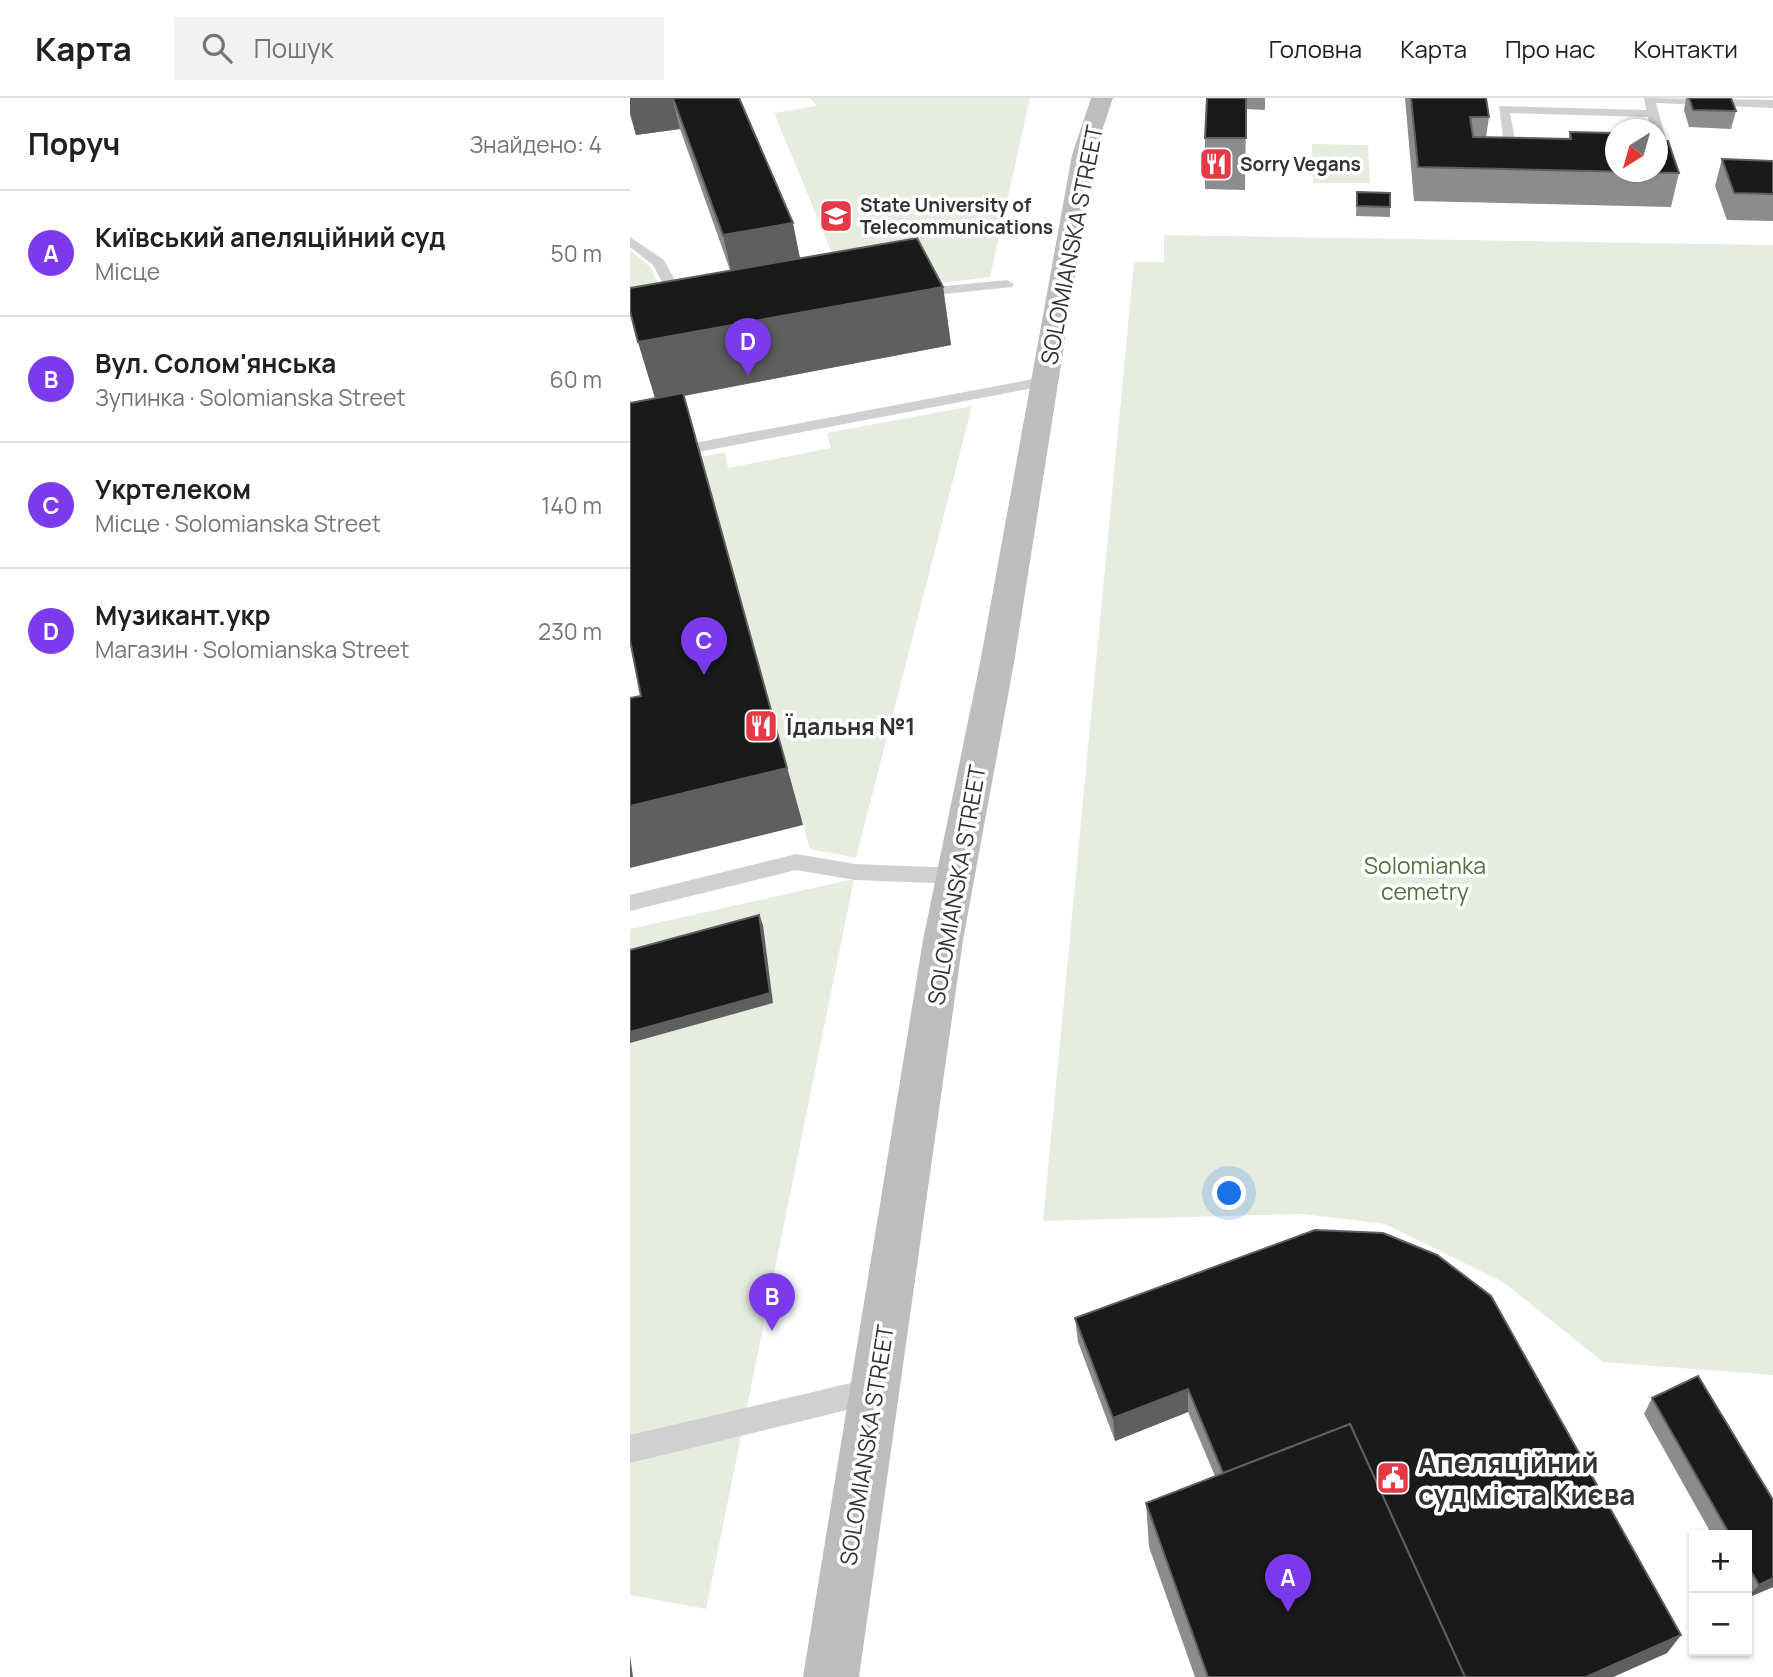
<!DOCTYPE html>
<html lang="uk">
<head>
<meta charset="utf-8">
<style>
	:root { --surface:#fff; --page:#f2f2f2; --text:#202124; --muted:#757577; --line:#e0e0e0; --accent:#7c3aed }
	body { margin:0; font-family:Manrope,sans-serif; background:var(--page); color:var(--text) }
	.controls { position:absolute; right:21px; bottom:21px; display:grid; overflow:hidden; border-radius:0px; box-shadow:0 2px 5px #0004 }
	.controls button { width:63px; height:63px; display:grid; place-items:center; padding:0; border:0; border-bottom:2px solid var(--line); background:var(--surface); color:var(--text); font:35px sans-serif }
	.compass { position:absolute; left:975px; top:21px; width:63px; height:63px; border-radius:50%; background:var(--surface); box-shadow:0 2px 5px #0004; rotate:217deg }
	.you { position:absolute; left:600px; top:1096px; width:24px; height:24px; margin:-18px; border:5px solid #fff; border-radius:50%; background:#1a73e8; box-shadow:0 0 0 10px #1a73e833 }
	.badge { display:grid; place-items:center; width:46px; height:46px; border-radius:50%; background:var(--accent); color:#fff; font-size:23px; font-weight:700 }
	.pin { position:absolute; translate:-50% -58px; filter:drop-shadow(0 2px 4px #0008) }
	.pin::after { content:''; position:absolute; top:37px; width:24px; height:21px; background:inherit; clip-path:polygon(0 0,100% 0,50% 100%) }
	.list { margin:0; padding:0; list-style:none }
	h2 { display:flex; justify-content:space-between; align-items:center; height:91px; margin:0; padding:0 28px; font-size:30px }
	h2 small { font-size:23px; font-weight:400; color:var(--muted) }
	.list li { display:grid; grid-template-columns:46px 1fr auto; gap:21px; align-items:center; box-sizing:border-box; height:126px; padding:0 28px; border-top:2px solid var(--line) }
	.list b { display:block; font-size:26px; white-space:nowrap }
	.list p { margin:0; font-size:23px; white-space:nowrap; color:var(--muted) }
	.list em { font-size:23px; font-style:normal; color:var(--muted) }
	.icon { flex:none; width:38px; height:38px; fill:none; stroke:currentColor; stroke-width:2; stroke-linecap:round; stroke-linejoin:round }
	.map { position:relative; flex:none; width:1143px; height:1579px; overflow:hidden }
	header { display:flex; align-items:center; gap:42px; box-sizing:border-box; height:98px; padding:0 35px; background:var(--surface); border-bottom:2px solid var(--line) }
	header strong { font-size:33px }
	nav { display:flex; gap:38px; margin-inline-start:auto; font-size:24px }
	.search { width:490px; height:63px; background:var(--page); display:flex; align-items:center; gap:18px; box-sizing:border-box; padding:0 24px; border-radius:0px; color:var(--muted); font-size:26px }
	main { display:flex }
	aside { flex:1; background:var(--surface) }
	.map>svg:first-child { display:block }
	.green { fill:#e6ecdf }
	.lines { fill:none; stroke-linecap:round; stroke-linejoin:round }
	.service { fill:#d0d0d0; fill-rule:evenodd }
	.secondary { fill:#bdbdbd; fill-rule:evenodd }
	.wall { fill:#8c8c8c }
	.shaded-wall { fill:#5f5f5f }
	.building { fill:#1a1a1a; stroke:#5f5f5f; stroke-width:2 }
	.labels { text-anchor:middle; dominant-baseline:central; stroke-width:7; stroke-linejoin:round; paint-order:stroke }
	.far-poi-label { font-size:19px; font-weight:bold; fill:#333; stroke:#fff; text-anchor:start }
	.street-label { font-size:23px; fill:#333; stroke:#fff }
	.poi-label { font-size:23px; font-weight:bold; fill:#333; stroke:#fff; text-anchor:start }
	.park-label { font-size:23px; fill:#56703f; stroke:#fff }
	.near-poi-label { font-size:28px; font-weight:bold; fill:#333; stroke:#fff; text-anchor:start }
</style>
</head>
<body>
<header>
<strong>Карта</strong>
<div class="search"><svg class="icon" aria-label="search" viewBox="0 0 24 24"><circle cx="10" cy="10" r="6"/><path d="M15 15l6 6"/></svg>Пошук</div>
<nav><a>Головна</a><a>Карта</a><a>Про нас</a><a>Контакти</a></nav>
</header>
<main>
<aside>
<h2>Поруч<small>Знайдено: 4</small></h2>
<ul class="list">
<li><span class="badge">A</span><div><b>Київський апеляційний суд</b><p>Місце</p></div><em>50 m</em></li>
<li><span class="badge">B</span><div><b>Вул. Солом'янська</b><p>Зупинка · Solomianska Street</p></div><em>60 m</em></li>
<li><span class="badge">C</span><div><b>Укртелеком</b><p>Місце · Solomianska Street</p></div><em>140 m</em></li>
<li><span class="badge">D</span><div><b>Музикант.укр</b><p>Магазин · Solomianska Street</p></div><em>230 m</em></li>
</ul>
</aside>
<div class="map">
<svg width="1143" height="1579" viewBox="0 0 1143 1579">
	<rect width="100%" height="100%" fill="#fff"/>
	<g class="green">
		<path d="M180,0H400L360,179L219,196L144,15L187,8Z"/>
		<path d="M682,46L738,47L740,85H683Z"/>
		<path d="M534,137L1143,147V1277L973,1264L873,1184L755,1126L672,1116L413,1123L504,164H534Z"/>
		<path d="M0,152L21,170L39,213L0,215Z"/>
		<path d="M342,308L226,760L180,751L71,359L95,354L98,370L201,350L197,335Z"/>
		<path d="M224,781L76,1511L0,1497V831Z"/>
	</g>
	<g class="lines">
		<g class="service">
			<path d="M1014,0L1143,2V10L1026,5L1041,59L1028,63V32H1021L1018,19L880,15L887,51L899,55C894,61 880,61 875,55L869,8L1016,12Z"/>
			<path d="M0,139L34,162L59,209L57,212H47L23,167L0,149Z"/>
			<path d="M377,182L384,186L382,189L285,199L278,195L285,191Z"/>
			<path d="M414,279L422,284L419,287L0,367V357Z"/>
			<path d="M166,756L225,766L327,770L334,772L337,778L334,784L327,786L225,782L166,772L0,813V797Z"/>
			<path d="M246,1279L255,1283L259,1292L255,1301L246,1305L0,1365V1337Z"/>
		</g>
		<path class="secondary" d="M461,0H483L464,57L384,565L333,842L229,1579H173L293,842L350,565L442,57Z"/>
	</g>
	<g class="wall">
		<path d="M0,0H113H110L170,160L313,189L321,247L54,298L173,727L11,598L25,300L8,244L100,172L50,31L6,37L0,17Z"/>
		<path d="M577,0H635V12L616,11L615,92L575,91V40Z"/>
		<path d="M775,0H856L859,19L856,40L939,41L940,34L1049,75L1041,109L784,103Z"/>
		<path d="M1056,0H1101L1106,13L1101,31L1059,29L1054,12Z"/>
		<path d="M1092,61L1143,63V123L1097,122L1085,88Z"/>
		<path d="M727,94L760,109V119L726,118Z"/>
		<path d="M445,1220L1051,1537L1037,1555L983,1579H565L519,1449L516,1405L585,1378L558,1314L485,1343L448,1244Z"/>
		<path d="M1068,1278L1143,1402V1489L1117,1500V1437H1082L1014,1316L1022,1300Z"/>
	</g>
	<g class="shaded-wall">
		<path d="M0,0H42L50,31L6,37L0,14Z"/>
		<path d="M163,125L172,170L103,182L93,137Z"/>
		<path d="M313,189L321,247L26,303L8,244Z"/>
		<path d="M69,350L173,727L0,770V708Z"/>
		<path d="M129,817L133,827L143,905L0,945V934Z"/>
		<path d="M558,1291V1314L485,1343L483,1320Z"/>
		<path d="M1143,1480V1489L1117,1500L1129,1487Z"/>
		<path d="M1051,1537L1037,1555L983,1579H956Z"/>
		<path d="M0,1557L3,1579H0Z"/>
	</g>
	<g class="building">
		<path d="M43,0H109L163,125L93,137Z"/>
		<path d="M577,0H616V40H575Z"/>
		<path d="M781,0H856L859,19H840L843,39L941,41L940,34L985,35V74H1027V43H1038L1049,75L788,69Z"/>
		<path d="M1059,0H1101L1106,13L1063,12Z"/>
		<path d="M1092,61L1143,63V96L1104,95Z"/>
		<path d="M727,94L760,95V109L727,108Z"/>
		<path d="M287,140L313,189L8,244L0,213V190Z"/>
		<path d="M53,295L157,670L0,708V600L11,598L0,542V305Z"/>
		<path d="M129,817L140,895L0,934V852Z"/>
		<path d="M685,1132L753,1135L807,1157L861,1198L1051,1537L956,1579H835L720,1326L593,1375L558,1291L483,1320L445,1220Z"/>
		<path d="M1068,1278L1143,1402V1480L1129,1487L1117,1466V1437H1100L1022,1300Z"/>
		<path d="M720,1326L835,1579H578L516,1405Z"/>
	</g>
	<defs>
		<symbol id="restaurant-square" viewBox="-11 -11 22 22"><rect x="-9" y="-9" width="18" height="18" rx="4" fill="#e63946" stroke="#fff"/><path d="M-5-6h1v4h1v-4h1v4h1v-4h1v5L-1.5 .5V6h-2V.5L-5-1ZM5-6V6H3V1.5H1.5Q1.5-4 5-6Z" fill="#fff"/></symbol>
		<symbol id="university-square" viewBox="-11 -11 22 22"><rect x="-9" y="-9" width="18" height="18" rx="4" fill="#e63946" stroke="#fff"/><path d="M0-5L7-2L0 1L-7-2ZM-4 1L0 2.5L4 1V4Q0 6-4 4Z" fill="#fff"/></symbol>
		<symbol id="civic-square" viewBox="-11 -11 22 22"><rect x="-9" y="-9" width="18" height="18" rx="4" fill="#e63946" stroke="#fff"/><path d="M-.6-6.5H3V-4.5H.6V-3L4-1V1h2V6H-6V1h2V-1L-.6-3ZM-1.2 2.5V6h2.4V2.5Z" fill="#fff"/></symbol>
	</defs>
	<g fill-rule="evenodd">
		<use href="#restaurant-square" x="567" y="47" width="38" height="38"/>
		<use href="#university-square" x="187" y="99" width="38" height="38"/>
		<use href="#restaurant-square" x="112" y="609" width="38" height="38"/>
		<use href="#civic-square" x="744" y="1361" width="38" height="38"/>
	</g>
	<g class="labels">
		<g class="far-poi-label">
			<text x="610" y="66">Sorry Vegans</text>
			<text x="230" y="107">State University of<tspan x="230" dy="22">Telecommunications</tspan></text>
		</g>
		<g class="street-label">
			<text transform="translate(441 147) rotate(-79)">SOLOMIANSKA STREET</text>
			<text transform="translate(326 787) rotate(-80)">SOLOMIANSKA STREET</text>
			<text transform="translate(236 1347) rotate(-81)">SOLOMIANSKA STREET</text>
		</g>
		<g class="poi-label">
			<text x="156" y="628">Їдальня №1</text>
		</g>
		<g class="park-label">
			<text x="795" y="767">Solomianka<tspan x="795" dy="26">cemetry</tspan></text>
		</g>
		<g class="near-poi-label">
			<text x="788" y="1364">Апеляційний<tspan x="788" dy="32">суд міста Києва</tspan></text>
		</g>
	</g>
</svg>
<div class="controls">
<button>+</button>
<button>−</button>
</div>
<svg class="compass" viewBox="-18 -18 36 36"><path d="M0-13l5 13h-10z" fill="#e53935"/><path d="M0 13l5-13h-10z" fill="#757577"/></svg>
<div class="you"></div>
<div class="pin badge" style="left:658px;top:1514px">A</div>
<div class="pin badge" style="left:142px;top:1233px">B</div>
<div class="pin badge" style="left:74px;top:577px">C</div>
<div class="pin badge" style="left:118px;top:278px">D</div>
</div>
</main>
</body>
</html>
